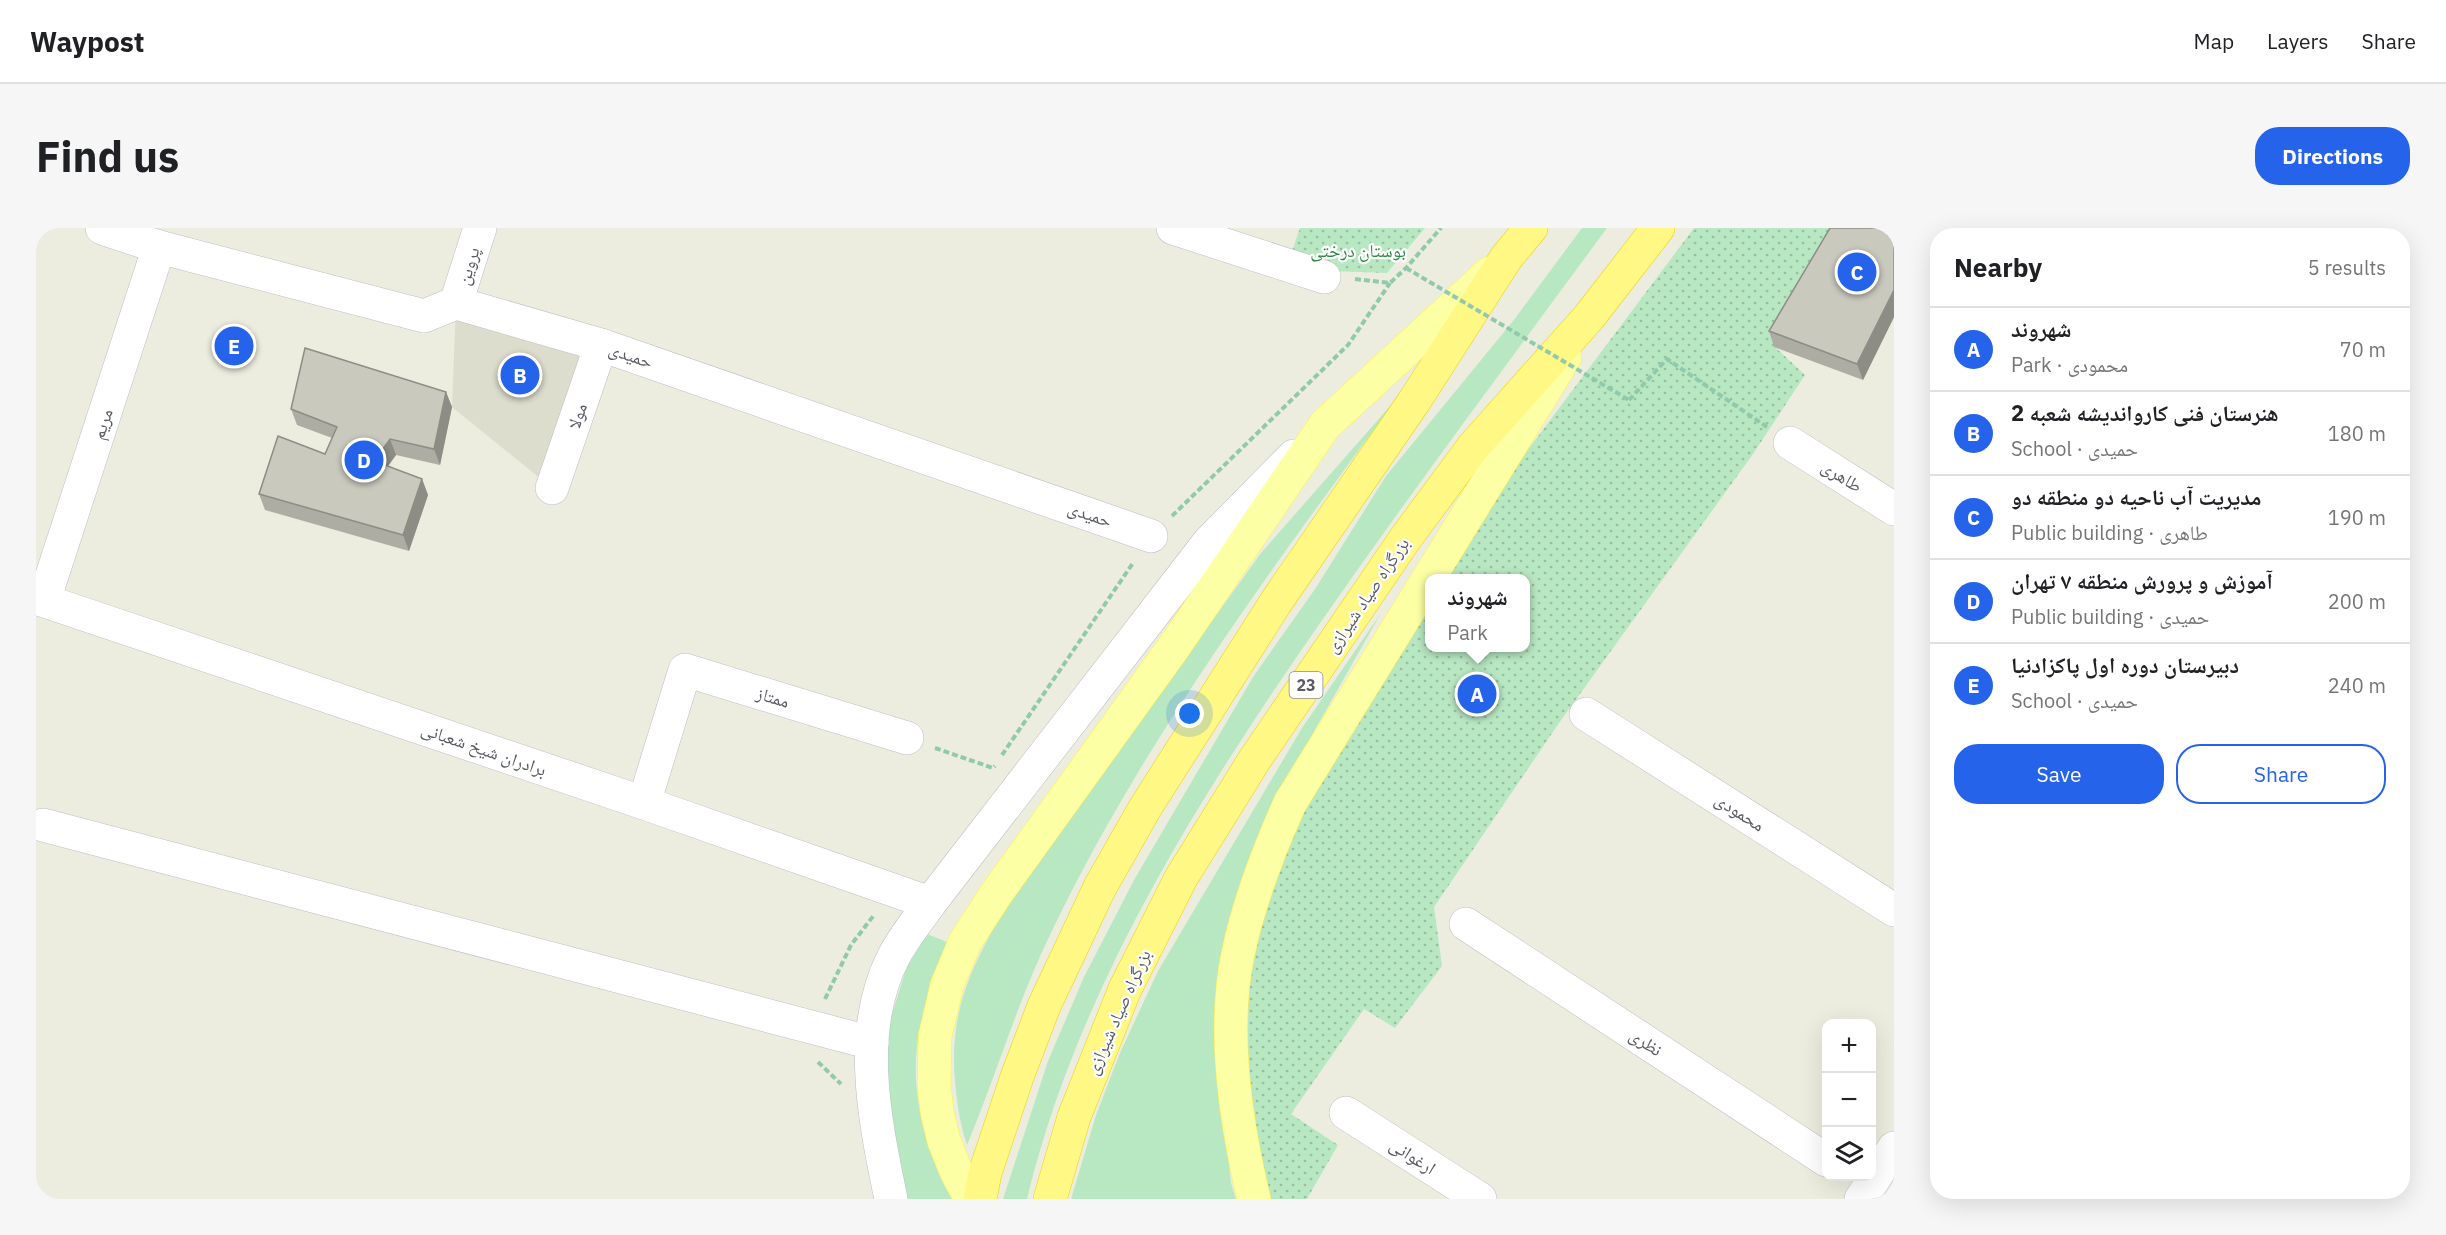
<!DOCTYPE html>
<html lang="en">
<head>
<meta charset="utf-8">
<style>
	:root { --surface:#fff; --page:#f6f6f6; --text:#202124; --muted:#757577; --line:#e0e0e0; --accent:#2563eb }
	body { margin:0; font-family:"IBM Plex Sans","Noto Naskh Arabic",sans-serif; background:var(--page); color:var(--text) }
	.controls { position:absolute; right:18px; bottom:18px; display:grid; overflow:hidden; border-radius:12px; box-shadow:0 6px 24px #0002 }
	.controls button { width:54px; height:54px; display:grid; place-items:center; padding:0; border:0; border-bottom:2px solid var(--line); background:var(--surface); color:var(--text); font:30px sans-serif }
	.you { position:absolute; left:1154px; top:486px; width:21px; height:21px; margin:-15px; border:4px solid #fff; border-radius:50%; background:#1a73e8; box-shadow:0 0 0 9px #1a73e833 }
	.badge { display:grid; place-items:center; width:39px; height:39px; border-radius:50%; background:var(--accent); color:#fff; font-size:20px; font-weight:700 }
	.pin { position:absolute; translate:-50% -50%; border:3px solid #fff; box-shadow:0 2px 6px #0006 }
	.popup { position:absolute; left:1389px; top:346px; width:105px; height:78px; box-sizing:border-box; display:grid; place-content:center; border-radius:12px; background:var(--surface); filter:drop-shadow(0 2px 4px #0005); font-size:20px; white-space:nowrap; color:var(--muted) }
	.popup b { font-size:22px; color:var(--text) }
	.popup::after { content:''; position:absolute; left:50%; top:100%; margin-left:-12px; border:12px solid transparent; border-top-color:var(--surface) }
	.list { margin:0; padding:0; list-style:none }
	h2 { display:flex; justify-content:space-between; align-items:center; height:78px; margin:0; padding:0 24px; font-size:26px }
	h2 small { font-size:20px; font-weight:400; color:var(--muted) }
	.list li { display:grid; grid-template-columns:39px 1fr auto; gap:18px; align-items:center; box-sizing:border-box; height:84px; padding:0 24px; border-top:2px solid var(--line) }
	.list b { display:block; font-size:22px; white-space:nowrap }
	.list p { margin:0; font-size:20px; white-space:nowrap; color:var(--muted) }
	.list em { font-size:20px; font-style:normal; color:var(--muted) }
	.actions { display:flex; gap:12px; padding:18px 24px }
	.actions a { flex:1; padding:14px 0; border:2px solid var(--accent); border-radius:24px; text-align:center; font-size:21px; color:var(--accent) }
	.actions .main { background:var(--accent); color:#fff }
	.icon { flex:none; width:33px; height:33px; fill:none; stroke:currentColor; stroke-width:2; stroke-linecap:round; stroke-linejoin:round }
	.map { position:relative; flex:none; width:1858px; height:971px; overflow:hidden; border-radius:24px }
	header { display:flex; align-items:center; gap:36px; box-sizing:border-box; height:84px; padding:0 30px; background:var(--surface); border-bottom:2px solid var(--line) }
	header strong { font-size:28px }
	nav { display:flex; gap:33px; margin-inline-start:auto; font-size:21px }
	.intro { display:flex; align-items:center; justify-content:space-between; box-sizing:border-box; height:144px; padding:0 36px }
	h1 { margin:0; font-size:42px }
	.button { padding:15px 27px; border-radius:24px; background:var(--accent); color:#fff; font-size:21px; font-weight:700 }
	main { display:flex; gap:36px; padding:0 36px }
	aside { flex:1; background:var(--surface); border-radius:24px; box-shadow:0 6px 24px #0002 }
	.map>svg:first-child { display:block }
	.education { fill:#ddddce }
	.green { fill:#b8e8c2 }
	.park { fill:url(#park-dots) }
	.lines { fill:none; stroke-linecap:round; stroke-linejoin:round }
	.minor-casing { stroke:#bdbec5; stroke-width:34 }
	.major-casing { stroke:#ffef47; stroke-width:34 }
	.highway-casing { stroke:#edd100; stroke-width:34 }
	.path { stroke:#91c9ac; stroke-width:4; stroke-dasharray:6 3; stroke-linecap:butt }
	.minor { stroke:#fff; stroke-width:33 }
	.major { stroke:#fcffa3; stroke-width:33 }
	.highway { stroke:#fff885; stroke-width:33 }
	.path-bridge { stroke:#91c9ac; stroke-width:4; stroke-dasharray:6 3; stroke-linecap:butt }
	.wall { fill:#aeada3 }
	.shaded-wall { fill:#8d8d85 }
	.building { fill:#cac9be; stroke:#8d8d85; stroke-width:1.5 }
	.labels { text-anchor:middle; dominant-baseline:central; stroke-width:4.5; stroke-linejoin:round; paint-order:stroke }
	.shield { fill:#fff; stroke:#8a8c91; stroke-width:1.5 }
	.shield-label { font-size:16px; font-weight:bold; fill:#585b62 }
	.park-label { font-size:18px; fill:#2c8741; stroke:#fff }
	.street-label { font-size:18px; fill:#585b62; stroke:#fff }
</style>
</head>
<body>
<header>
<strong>Waypost</strong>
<nav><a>Map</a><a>Layers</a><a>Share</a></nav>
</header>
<div class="intro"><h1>Find us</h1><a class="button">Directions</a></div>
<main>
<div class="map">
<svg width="1858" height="971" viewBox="0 0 1858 971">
	<defs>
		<pattern id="park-dots" width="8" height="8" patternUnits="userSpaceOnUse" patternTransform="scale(1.5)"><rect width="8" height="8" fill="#b8e8c2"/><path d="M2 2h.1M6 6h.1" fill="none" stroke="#98bfa1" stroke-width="1.8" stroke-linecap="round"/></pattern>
	</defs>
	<rect width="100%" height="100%" fill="#ededdf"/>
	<path class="education" d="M420,75L560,116L516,260L416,179Z"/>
	<g class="green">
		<path d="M1546,0H1571C1474,132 1376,263 1282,398C1161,572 1041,763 991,971H967L1012,833L1048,749L1098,652L1217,449L1279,361L1350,248L1477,93Z"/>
		<path d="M1362,169C1236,340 1106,514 1014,707C981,775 960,848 931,917C925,899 922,882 920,863C911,788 933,742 970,679L1225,325Z"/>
		<path d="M1345,385L1232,585L1183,847L1195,955L1200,971H1035L1060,887L1084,825L1122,743L1266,500Z"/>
		<path d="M891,706L911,714C901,745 890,776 883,807C872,858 890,927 916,971H866L844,825L870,741Z"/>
	</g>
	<g class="park">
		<path d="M1264,0H1389L1351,45L1294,43L1254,29Z"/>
		<path d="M1658,0H1810L1739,119L1769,147L1717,226L1523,495L1398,679L1406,738L1359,800L1328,781L1255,886L1302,917L1271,971H1232L1216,910L1209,773L1228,680L1268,581L1393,377V420H1489V350H1409L1467,255Z"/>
	</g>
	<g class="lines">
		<defs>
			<g id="minor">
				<path d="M66,0L123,19L388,88L420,75L565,117L1115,308"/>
				<path d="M1137,0L1288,49"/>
				<path d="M420,75L444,0"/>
				<path d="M1754,215L1858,281"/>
				<path d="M516,260L565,117"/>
				<path d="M0,370L608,575L894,675"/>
				<path d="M8,372L123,19"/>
				<path d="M1550,486L1858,682"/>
				<path d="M608,575L649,442L871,510"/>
				<path d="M7,597L836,815"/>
				<path d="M1430,696L1790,932"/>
				<path d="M1310,885L1444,971"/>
				<path d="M855,971C839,893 819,803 858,728C868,709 882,692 894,675L1173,314L1258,228"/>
				<path d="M1825,971L1858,920"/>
			</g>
			<g id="major">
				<path d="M935,971L921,945L908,913L901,884L898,856L899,808L911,757L929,714L960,666L1140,416L1289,197L1454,45"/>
				<path d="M1218,971C1200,896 1186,802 1202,726C1213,673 1232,624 1254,575L1529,129"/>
			</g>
			<g id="highway">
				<path d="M944,971L949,945L981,849L1008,778L1064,659L1109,580L1240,374L1379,172L1470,30L1495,0"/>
				<path d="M1014,971L1038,889L1089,761L1145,650L1219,531L1369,311L1437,219L1553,89L1622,0"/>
			</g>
		</defs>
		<use href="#minor" class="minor-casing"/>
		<use href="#major" class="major-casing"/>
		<use href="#highway" class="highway-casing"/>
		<g class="path">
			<path d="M1319,51L1354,55L1370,40L1405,0"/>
			<path d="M1593,172L1631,131L1731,199"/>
			<path d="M1136,288L1312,117L1354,55"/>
			<path d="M899,520L957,540L959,538"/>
			<path d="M966,527L1097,335"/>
			<path d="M789,771L815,717L838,687"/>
			<path d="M782,834L805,856"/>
		</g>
		<use href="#minor" class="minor"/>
		<use href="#major" class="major"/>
		<use href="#highway" class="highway"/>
		<path class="path-bridge" d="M1370,40L1593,172"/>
	</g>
	<g class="wall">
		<path d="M1858,0V89L1827,152L1738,119L1733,103Z"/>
		<path d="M410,164L416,179L404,237L360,227L352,238L386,251L392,267L373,323L229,282L223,266L289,226L296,210L261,197L255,181Z"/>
	</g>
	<g class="shaded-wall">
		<path d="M1858,62V89L1827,152L1821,136Z"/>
		<path d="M410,164L416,179L404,237L398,221Z"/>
		<path d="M354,211L360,227L344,249L338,233Z"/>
		<path d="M386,251L392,267L373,323L367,307Z"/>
	</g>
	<g class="building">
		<path d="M1794,0H1858V62L1821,136L1733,103Z"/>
		<path d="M269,120L410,164L398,221L354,211L338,233L386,251L367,307L223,266L242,208L289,226L301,199L255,181Z"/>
	</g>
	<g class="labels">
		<rect class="shield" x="1253.5" y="444" width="33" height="26" rx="4.5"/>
		<g class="shield-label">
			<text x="1270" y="457">23</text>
		</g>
		<g class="park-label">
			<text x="1322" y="22">بوستان درختی</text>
		</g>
		<g class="street-label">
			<text transform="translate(432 38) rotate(-73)">پروین</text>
			<text transform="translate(595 127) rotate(19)">حمیدی</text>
			<text transform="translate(541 188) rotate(-71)">مولا</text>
			<text transform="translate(66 196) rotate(-72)">مریم</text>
			<text transform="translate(1806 248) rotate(32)">طاهری</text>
			<text transform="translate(1054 286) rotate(19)">حمیدی</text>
			<text transform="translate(1331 367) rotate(-56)">بزرگراه صیاد شیرازی</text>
			<text transform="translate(737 469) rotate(17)">ممتاز</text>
			<text transform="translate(448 521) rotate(19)">برادران شیخ شعبانی</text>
			<text transform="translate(1704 584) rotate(33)">محمودی</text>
			<text transform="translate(1082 784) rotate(-66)">بزرگراه صیاد شیرازی</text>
			<text transform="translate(1610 814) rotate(33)">نظری</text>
			<text transform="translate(1377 928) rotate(33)">ارغوانی</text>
		</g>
	</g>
</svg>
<div class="controls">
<button>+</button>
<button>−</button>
<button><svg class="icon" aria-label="layers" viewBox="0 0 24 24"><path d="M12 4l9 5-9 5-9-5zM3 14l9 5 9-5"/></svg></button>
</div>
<div class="you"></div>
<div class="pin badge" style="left:1441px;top:466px">A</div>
<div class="popup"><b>شهروند</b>Park</div>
<div class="pin badge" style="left:484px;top:147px">B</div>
<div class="pin badge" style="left:1821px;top:44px">C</div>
<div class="pin badge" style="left:328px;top:232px">D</div>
<div class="pin badge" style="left:198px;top:118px">E</div>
</div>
<aside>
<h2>Nearby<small>5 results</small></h2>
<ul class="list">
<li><span class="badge">A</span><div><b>شهروند</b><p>Park · محمودی</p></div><em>70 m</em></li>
<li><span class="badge">B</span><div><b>هنرستان فنی کارواندیشه شعبه 2</b><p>School · حمیدی</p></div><em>180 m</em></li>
<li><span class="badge">C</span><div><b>مدیریت آب ناحیه دو منطقه دو</b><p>Public building · طاهری</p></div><em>190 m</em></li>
<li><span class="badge">D</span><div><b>آموزش و پرورش منطقه ۷ تهران</b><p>Public building · حمیدی</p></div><em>200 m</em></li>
<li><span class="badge">E</span><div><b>دبیرستان دوره اول پاکزادنیا</b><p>School · حمیدی</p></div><em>240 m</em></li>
</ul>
<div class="actions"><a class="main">Save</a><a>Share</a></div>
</aside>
</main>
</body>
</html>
